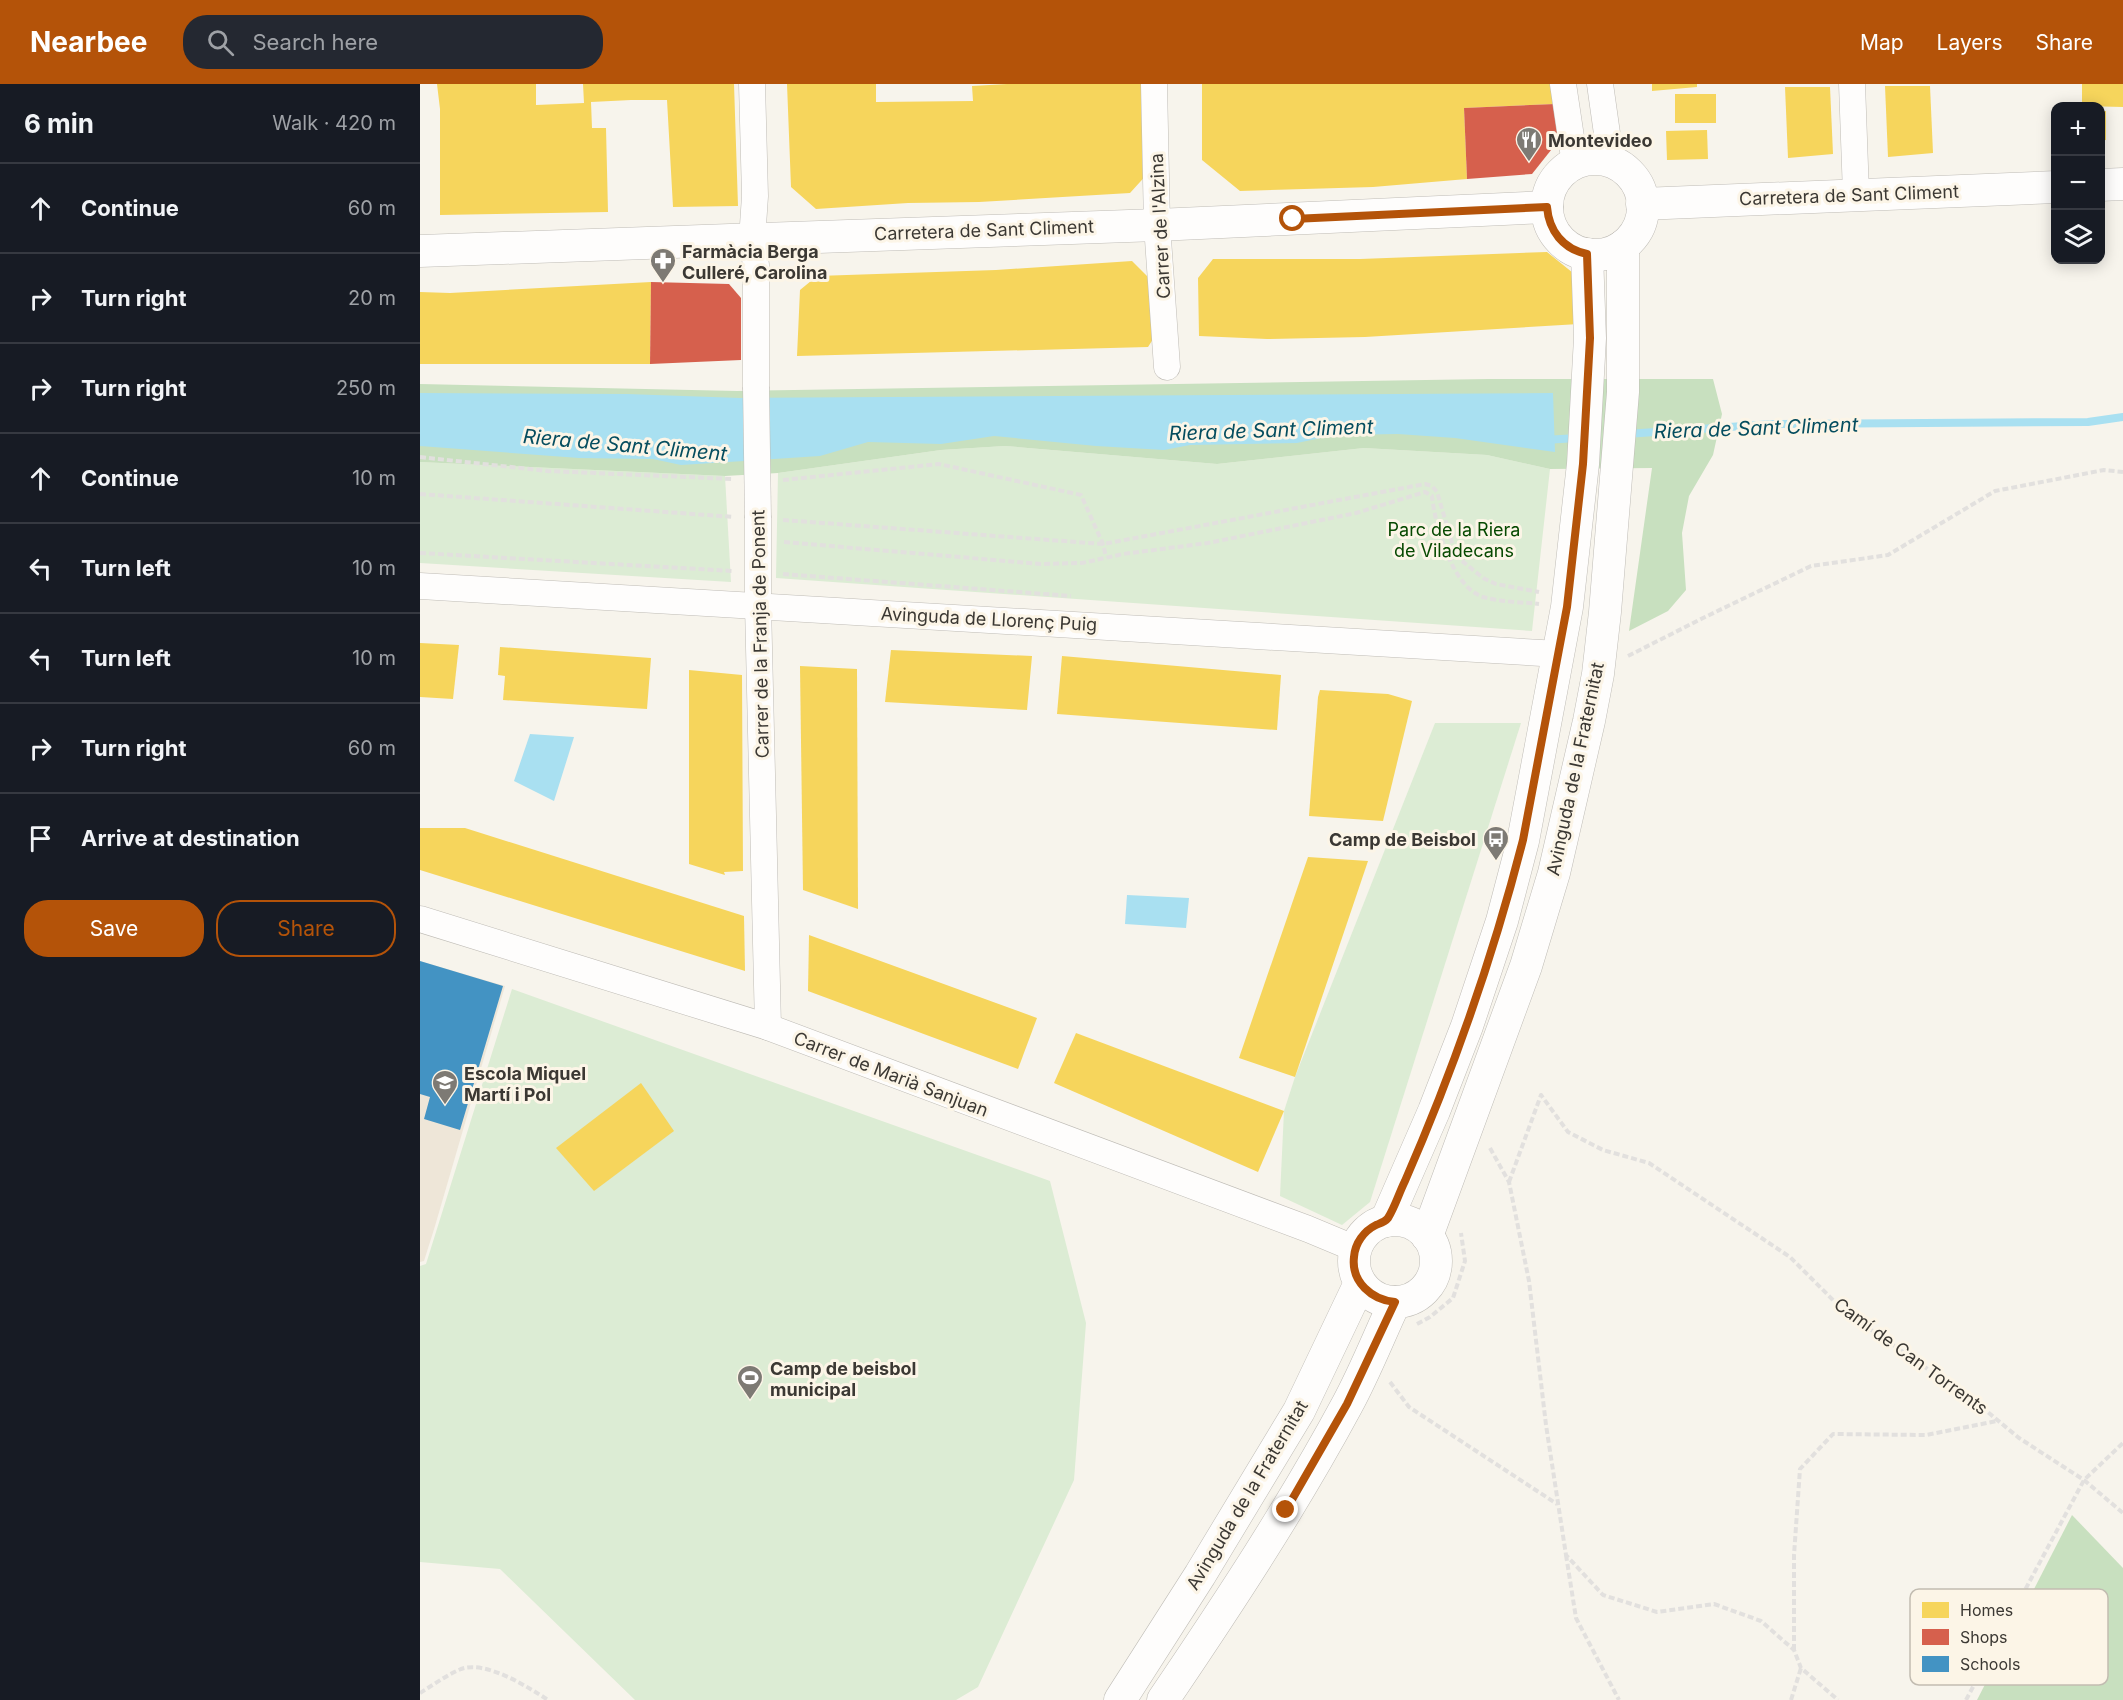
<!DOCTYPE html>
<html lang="en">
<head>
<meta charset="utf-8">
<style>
	:root { --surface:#171b24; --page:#242831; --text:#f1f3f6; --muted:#9ea1a6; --line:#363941; --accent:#b45309 }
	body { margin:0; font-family:Inter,sans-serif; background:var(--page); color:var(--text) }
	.controls { position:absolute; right:18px; top:18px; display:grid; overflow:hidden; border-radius:12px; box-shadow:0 3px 15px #0003 }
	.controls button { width:54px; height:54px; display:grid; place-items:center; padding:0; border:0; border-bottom:2px solid var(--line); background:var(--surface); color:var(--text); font:30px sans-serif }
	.stop { position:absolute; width:18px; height:18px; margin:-14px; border:4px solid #b45309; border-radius:50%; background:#fff }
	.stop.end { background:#b45309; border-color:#fff; box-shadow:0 2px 6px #0008 }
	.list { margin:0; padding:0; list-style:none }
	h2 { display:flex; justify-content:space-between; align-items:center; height:78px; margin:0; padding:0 24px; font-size:26px }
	h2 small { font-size:20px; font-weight:400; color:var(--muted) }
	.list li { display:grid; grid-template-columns:39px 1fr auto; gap:18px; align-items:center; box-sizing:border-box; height:90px; padding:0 24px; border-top:2px solid var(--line) }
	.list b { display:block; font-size:22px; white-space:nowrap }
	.list em { font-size:20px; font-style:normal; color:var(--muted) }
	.actions { display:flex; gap:12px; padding:18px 24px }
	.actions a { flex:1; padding:14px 0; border:2px solid var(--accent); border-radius:24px; text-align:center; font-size:21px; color:var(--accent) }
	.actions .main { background:var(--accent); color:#fff }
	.icon { flex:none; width:33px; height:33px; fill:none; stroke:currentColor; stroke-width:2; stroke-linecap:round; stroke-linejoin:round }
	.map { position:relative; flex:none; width:1703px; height:1616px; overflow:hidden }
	header { display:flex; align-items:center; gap:36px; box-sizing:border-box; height:84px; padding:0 30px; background:var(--accent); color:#fff }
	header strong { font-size:28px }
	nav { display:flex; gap:33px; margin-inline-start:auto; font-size:21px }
	.search { width:420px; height:54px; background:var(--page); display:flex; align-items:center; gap:15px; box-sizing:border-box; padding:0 21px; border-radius:24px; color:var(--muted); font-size:22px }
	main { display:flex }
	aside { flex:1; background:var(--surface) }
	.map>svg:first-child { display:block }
	.built { fill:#eee6d8 }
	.green { fill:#dcecd4 }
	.forest { fill:#c8e0bf }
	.water { fill:#a9e0f1 }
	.homes { fill:#f6d55c }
	.shops { fill:#d6604d }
	.schools { fill:#4393c3 }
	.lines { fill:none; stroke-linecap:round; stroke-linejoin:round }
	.stream { stroke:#a9e0f1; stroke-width:8 }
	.minor-casing { stroke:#bfbcb6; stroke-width:27 }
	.tertiary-casing { stroke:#bfbcb6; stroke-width:33 }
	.path { stroke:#e2e0de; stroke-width:4; stroke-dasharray:6 3; stroke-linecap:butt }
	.minor { stroke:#fefdfc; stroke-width:26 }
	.tertiary { stroke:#fefdfc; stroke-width:32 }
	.minor-bridge-casing { stroke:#bfbcb6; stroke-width:27; stroke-linecap:butt }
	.minor-bridge { stroke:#fefdfc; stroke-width:26 }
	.route { stroke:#b45309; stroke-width:8 }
	.labels { text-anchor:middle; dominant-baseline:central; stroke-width:6; stroke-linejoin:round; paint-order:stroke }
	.poi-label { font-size:18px; font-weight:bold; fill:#3b3833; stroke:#fcf5e7; text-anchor:start }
	.street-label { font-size:18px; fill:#3b3833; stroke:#fcf5e7 }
	.park-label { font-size:18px; fill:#064901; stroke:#fcf5e7 }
	.water-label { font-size:20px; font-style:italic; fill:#054d5f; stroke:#fcf5e7 }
	.key { fill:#fcf5e7; stroke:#c2bcb1; stroke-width:1.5 }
	.key-label { font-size:16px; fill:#3b3833 }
</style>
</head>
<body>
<header>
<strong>Nearbee</strong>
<div class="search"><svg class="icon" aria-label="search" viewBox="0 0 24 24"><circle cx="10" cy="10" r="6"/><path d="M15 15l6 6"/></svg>Search here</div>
<nav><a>Map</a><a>Layers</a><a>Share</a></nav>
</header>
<main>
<aside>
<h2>6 min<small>Walk · 420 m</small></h2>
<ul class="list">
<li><svg class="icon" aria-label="ahead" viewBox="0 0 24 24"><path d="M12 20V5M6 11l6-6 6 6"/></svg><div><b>Continue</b></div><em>60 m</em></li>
<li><svg class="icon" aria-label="right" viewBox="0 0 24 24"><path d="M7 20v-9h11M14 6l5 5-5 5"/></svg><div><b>Turn right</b></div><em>20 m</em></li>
<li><svg class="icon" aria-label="right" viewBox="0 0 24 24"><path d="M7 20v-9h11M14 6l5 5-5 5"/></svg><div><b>Turn right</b></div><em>250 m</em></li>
<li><svg class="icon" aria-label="ahead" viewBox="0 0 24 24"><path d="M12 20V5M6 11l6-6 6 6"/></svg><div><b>Continue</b></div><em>10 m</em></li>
<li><svg class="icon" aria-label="left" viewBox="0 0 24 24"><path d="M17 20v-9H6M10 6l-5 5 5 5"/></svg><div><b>Turn left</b></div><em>10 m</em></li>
<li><svg class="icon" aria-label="left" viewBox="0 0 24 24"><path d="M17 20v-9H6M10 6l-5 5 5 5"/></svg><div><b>Turn left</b></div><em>10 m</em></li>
<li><svg class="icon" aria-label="right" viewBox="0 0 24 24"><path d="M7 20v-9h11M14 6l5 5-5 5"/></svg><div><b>Turn right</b></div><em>60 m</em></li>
<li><svg class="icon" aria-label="arrive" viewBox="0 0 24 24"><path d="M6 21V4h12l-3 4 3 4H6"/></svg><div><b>Arrive at destination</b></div></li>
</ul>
<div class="actions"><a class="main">Save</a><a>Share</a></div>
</aside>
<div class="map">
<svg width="1703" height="1616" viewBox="0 0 1703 1616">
	<rect width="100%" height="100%" fill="#f7f4ec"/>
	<path class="built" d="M0,877L85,902L15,1142L4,1177L0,1178Z"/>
	<g class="green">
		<path d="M585,362L797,380L944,364L1067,371L1130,385L1112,547L356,494L358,389L521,366Z"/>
		<path d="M0,378L305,392L311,498L0,479Z"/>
		<path d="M1015,639H1101L950,1118L922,1141L860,1112L864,1027L875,993Z"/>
		<path d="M92,905L630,1097L666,1239L654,1396L558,1603L536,1616H215L80,1485L0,1478V1182L6,1180Z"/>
	</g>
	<g class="forest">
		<path d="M1068,295H1293L1302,330L1293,371L1269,412L1262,449L1266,506L1248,527L1209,547L1232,384L1130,385L1067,371L944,364L797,380L585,362L521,366L358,389L305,392L0,378V300L317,307Z"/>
		<path d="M1652,1431L1703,1484V1616H1557Z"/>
	</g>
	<g class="water">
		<path d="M0,309L207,310L320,314L1133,309L1135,368L1035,354L978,350L915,351L877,359L770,361L744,366L676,362L574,352L521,360L448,358L400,372L261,381L233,375L159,374L0,362Z"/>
		<path d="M110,650L154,653L134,717L94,697Z"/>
		<path d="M707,811L769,814L766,844L705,840Z"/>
	</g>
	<g class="homes">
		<path d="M17,0H116V21L164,19L163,0H314L318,122L253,123L247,16H211L171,18L172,44H186L188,128L20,131V25Z"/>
		<path d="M367,0H456V18L553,17L552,2L587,0H726L730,87L710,109L559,118L488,119L396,125L371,103Z"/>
		<path d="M782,0H1133L1135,20L1044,24L1047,95L953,103L820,107L782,76Z"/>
		<path d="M1232,0H1277V3L1232,7Z"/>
		<path d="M1662,0H1703V23L1662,22Z"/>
		<path d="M1465,2H1510L1513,69L1468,73Z"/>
		<path d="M1365,3H1410L1413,70L1368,74Z"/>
		<rect x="1255" y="10" width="41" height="29"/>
		<path d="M1680,27H1686V56L1680,57Z"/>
		<path d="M1287,46L1288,75L1247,76L1246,47Z"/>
		<path d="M1127,168L1158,193L1159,240L945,253L847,255L779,252L778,194L793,175H940Z"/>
		<path d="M712,177L733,198L735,252L728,263L377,272L380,206L397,192L576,186Z"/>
		<path d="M231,198L230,280H0V208L30,209Z"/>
		<path d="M0,559L39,561L33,615L0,613Z"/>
		<path d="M80,563L231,574L227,625L83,616L85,592L78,591Z"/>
		<path d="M471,566L612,572L607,626L465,618Z"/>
		<path d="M642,572L861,591L857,646L637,630Z"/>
		<path d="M380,582L437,585L438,825L383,806Z"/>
		<path d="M269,586L322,591L323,787L304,788L305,791L269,780Z"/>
		<path d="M900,606L968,610L992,617L963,737L889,732L898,613Z"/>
		<path d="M0,744H45L324,832L325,887L0,786Z"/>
		<path d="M888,773L948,777L875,993L819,974Z"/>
		<path d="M389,851L617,934L598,985L388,907Z"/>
		<path d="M656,949L864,1027L838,1088L634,999Z"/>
		<path d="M221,999L254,1047L174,1107L136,1064Z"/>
	</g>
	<g class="shops">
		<path d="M1135,20L1139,56L1112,90L1047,95L1044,24Z"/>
		<path d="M231,198L309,200L321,214V276L230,280Z"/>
	</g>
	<path class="schools" d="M0,877L83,902L40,1046L4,1035L10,1013L0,1010Z"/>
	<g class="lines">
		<g class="stream">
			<path d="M1206,350L1353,340L1668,338L1703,333"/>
			<path d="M1125,356L1157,354"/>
		</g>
		<defs>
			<g id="minor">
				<path d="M332,0L335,112L332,156L336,181V303"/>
				<path d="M734,0L737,141L747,283"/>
				<path d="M1143,0L1155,80"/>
				<path d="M1180,0L1191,78"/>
				<path d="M1432,0L1436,110"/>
				<path d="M338,434V521L348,943"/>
				<path d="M0,502L1139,570"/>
				<path d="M0,835L348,943L888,1145L936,1165"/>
			</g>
			<g id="tertiary">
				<circle cx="1175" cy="123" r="48"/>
				<path d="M1680,101L1703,100"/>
				<path d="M1222,120L1636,103"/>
				<path d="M0,167L737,141L1127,123"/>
				<circle cx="975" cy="1177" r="41"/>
				<path d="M966,1137L1014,1027L1047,942L1082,837L1103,757L1147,523L1163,380L1170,254L1167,170"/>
				<path d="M1007,1152L1106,882L1134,789L1169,637L1178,590L1185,528L1203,308V162"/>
				<path d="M700,1616L780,1491L879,1327L940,1199"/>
				<path d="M743,1616C808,1520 872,1423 927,1321C945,1288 959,1252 975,1218"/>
			</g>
		</defs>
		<use href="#minor" class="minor-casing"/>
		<use href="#tertiary" class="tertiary-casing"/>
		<g class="path">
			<path d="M0,373L127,387L313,395"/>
			<path d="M363,396L519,380L661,411L683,460L686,473"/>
			<path d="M0,410L314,433"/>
			<path d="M363,436L683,460L1005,400L1012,402L1017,408L1036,472L1063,494L1076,500L1119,508"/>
			<path d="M364,458L621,480L662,479L703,470L788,459L936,429L1005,408L1012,412C1015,441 1032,503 1063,513C1080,518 1101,518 1119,520"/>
			<path d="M0,469L313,487"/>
			<path d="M363,490L651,512"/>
			<path d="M1208,572L1283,534L1391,482L1468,471L1575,407L1684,386L1703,388"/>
			<path d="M1070,1064L1089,1098L1109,1197L1126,1341L1146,1471L1183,1511L1237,1528L1294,1520L1341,1537L1374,1566L1381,1584L1418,1616"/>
			<path d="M1089,1098L1121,1011L1148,1048L1183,1066L1229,1079L1370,1173L1424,1227L1558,1320L1599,1354L1664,1396L1703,1429"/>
			<path d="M997,1240L1010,1233L1033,1214L1045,1177L1041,1149"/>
			<path d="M970,1298L989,1323L1137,1420"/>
			<path d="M1146,1471L1156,1534L1199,1616"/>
			<path d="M1374,1566V1471L1380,1385L1413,1350L1506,1351L1577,1337"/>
			<path d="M0,1609C13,1601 27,1591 41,1585C66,1576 108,1603 128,1616"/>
			<path d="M1371,1616L1381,1584"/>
			<path d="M1546,1616L1664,1396L1703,1359"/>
		</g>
		<use href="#minor" class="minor"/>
		<use href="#tertiary" class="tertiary"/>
		<defs>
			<path id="minor-bridge" d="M336,303L338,434"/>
		</defs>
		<use href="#minor-bridge" class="minor-bridge-casing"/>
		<use href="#minor-bridge" class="minor-bridge"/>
	</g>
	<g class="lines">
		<path class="route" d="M866,1426L927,1320L975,1218C952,1216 931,1198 934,1173C935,1159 944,1147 956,1141C961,1139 965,1138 968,1134C975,1123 979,1109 985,1097C1033,987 1073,873 1103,756L1147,523L1163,380L1170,254L1167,170C1143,165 1129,147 1127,123L873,135"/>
	</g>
	<defs>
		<symbol id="restaurant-pin" viewBox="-11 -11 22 30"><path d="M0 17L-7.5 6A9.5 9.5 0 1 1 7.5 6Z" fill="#7d7a74" stroke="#fcf5e7"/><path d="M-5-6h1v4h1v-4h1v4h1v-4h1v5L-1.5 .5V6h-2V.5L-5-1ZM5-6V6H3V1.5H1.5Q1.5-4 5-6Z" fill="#fff"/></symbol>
		<symbol id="pharmacy-pin" viewBox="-11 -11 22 30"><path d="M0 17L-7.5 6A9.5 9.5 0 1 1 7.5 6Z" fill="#7d7a74" stroke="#fcf5e7"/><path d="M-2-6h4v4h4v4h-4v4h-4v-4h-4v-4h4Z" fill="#fff"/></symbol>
		<symbol id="bus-pin" viewBox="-11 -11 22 30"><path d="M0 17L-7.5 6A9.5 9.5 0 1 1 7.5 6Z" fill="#7d7a74" stroke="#fcf5e7"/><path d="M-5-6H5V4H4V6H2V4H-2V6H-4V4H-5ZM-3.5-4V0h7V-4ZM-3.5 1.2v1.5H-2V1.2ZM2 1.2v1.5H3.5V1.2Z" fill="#fff"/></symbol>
		<symbol id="school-pin" viewBox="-11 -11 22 30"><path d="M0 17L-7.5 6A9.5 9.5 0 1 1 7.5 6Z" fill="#7d7a74" stroke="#fcf5e7"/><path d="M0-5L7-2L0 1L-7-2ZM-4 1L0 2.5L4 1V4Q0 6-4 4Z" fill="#fff"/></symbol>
		<symbol id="stadium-pin" viewBox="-11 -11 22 30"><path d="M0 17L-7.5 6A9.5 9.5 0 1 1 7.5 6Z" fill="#7d7a74" stroke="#fcf5e7"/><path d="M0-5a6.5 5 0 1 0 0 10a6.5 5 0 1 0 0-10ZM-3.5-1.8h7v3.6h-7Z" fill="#fff"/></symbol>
	</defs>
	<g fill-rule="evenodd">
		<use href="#restaurant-pin" x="1094" y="41" width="30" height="40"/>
		<use href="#pharmacy-pin" x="228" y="162" width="30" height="40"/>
		<use href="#bus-pin" x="1061" y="740" width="30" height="40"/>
		<use href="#school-pin" x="10" y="984" width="30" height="40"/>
		<use href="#stadium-pin" x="315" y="1279" width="30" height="40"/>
	</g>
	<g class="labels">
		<g class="poi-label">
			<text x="1128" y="56">Montevideo</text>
			<text x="262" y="167">Farmàcia Berga<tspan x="262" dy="21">Culleré, Carolina</tspan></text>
			<text x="1056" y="755" text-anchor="end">Camp de Beisbol</text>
			<text x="44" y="989">Escola Miquel<tspan x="44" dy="21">Martí i Pol</tspan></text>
			<text x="350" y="1284">Camp de beisbol<tspan x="350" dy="21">municipal</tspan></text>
		</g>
		<g class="street-label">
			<text transform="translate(1429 111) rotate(-2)">Carretera de Sant Climent</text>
			<text transform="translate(740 142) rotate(-93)">Carrer de l'Alzina</text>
			<text transform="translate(564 146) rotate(-2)">Carretera de Sant Climent</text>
			<text transform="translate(569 535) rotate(3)">Avinguda de Llorenç Puig</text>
			<text transform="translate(340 550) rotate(-91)">Carrer de la Franja de Ponent</text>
			<text transform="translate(1155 685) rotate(-78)">Avinguda de la Fraternitat</text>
			<text transform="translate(471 990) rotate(21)">Carrer de Marià Sanjuan</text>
			<text transform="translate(1491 1272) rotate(36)">Camí de Can Torrents</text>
			<text transform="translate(827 1411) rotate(-59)">Avinguda de la Fraternitat</text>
		</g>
		<g class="park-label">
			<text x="1034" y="445">Parc de la Riera<tspan x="1034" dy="21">de Viladecans</tspan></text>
		</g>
		<g class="water-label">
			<text transform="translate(1336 344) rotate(-2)">Riera de Sant Climent</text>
			<text transform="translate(851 346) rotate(-2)">Riera de Sant Climent</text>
			<text transform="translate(205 361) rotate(5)">Riera de Sant Climent</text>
		</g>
	</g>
	<rect x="1490" y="1505" width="198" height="96" rx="9" class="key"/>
	<rect x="1502" y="1518" width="27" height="16" fill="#f6d55c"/>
	<rect x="1502" y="1545" width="27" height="16" fill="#d6604d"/>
	<rect x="1502" y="1572" width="27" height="16" fill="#4393c3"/>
	<g class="key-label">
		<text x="1540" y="1532">Homes</text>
		<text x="1540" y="1559">Shops</text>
		<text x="1540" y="1586">Schools</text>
	</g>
</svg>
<div class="controls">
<button>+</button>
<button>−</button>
<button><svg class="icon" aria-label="layers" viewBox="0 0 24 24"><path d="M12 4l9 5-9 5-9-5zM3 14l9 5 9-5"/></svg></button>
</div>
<div class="stop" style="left:873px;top:135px"></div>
<div class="stop end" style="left:866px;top:1426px"></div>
</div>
</main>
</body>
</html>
